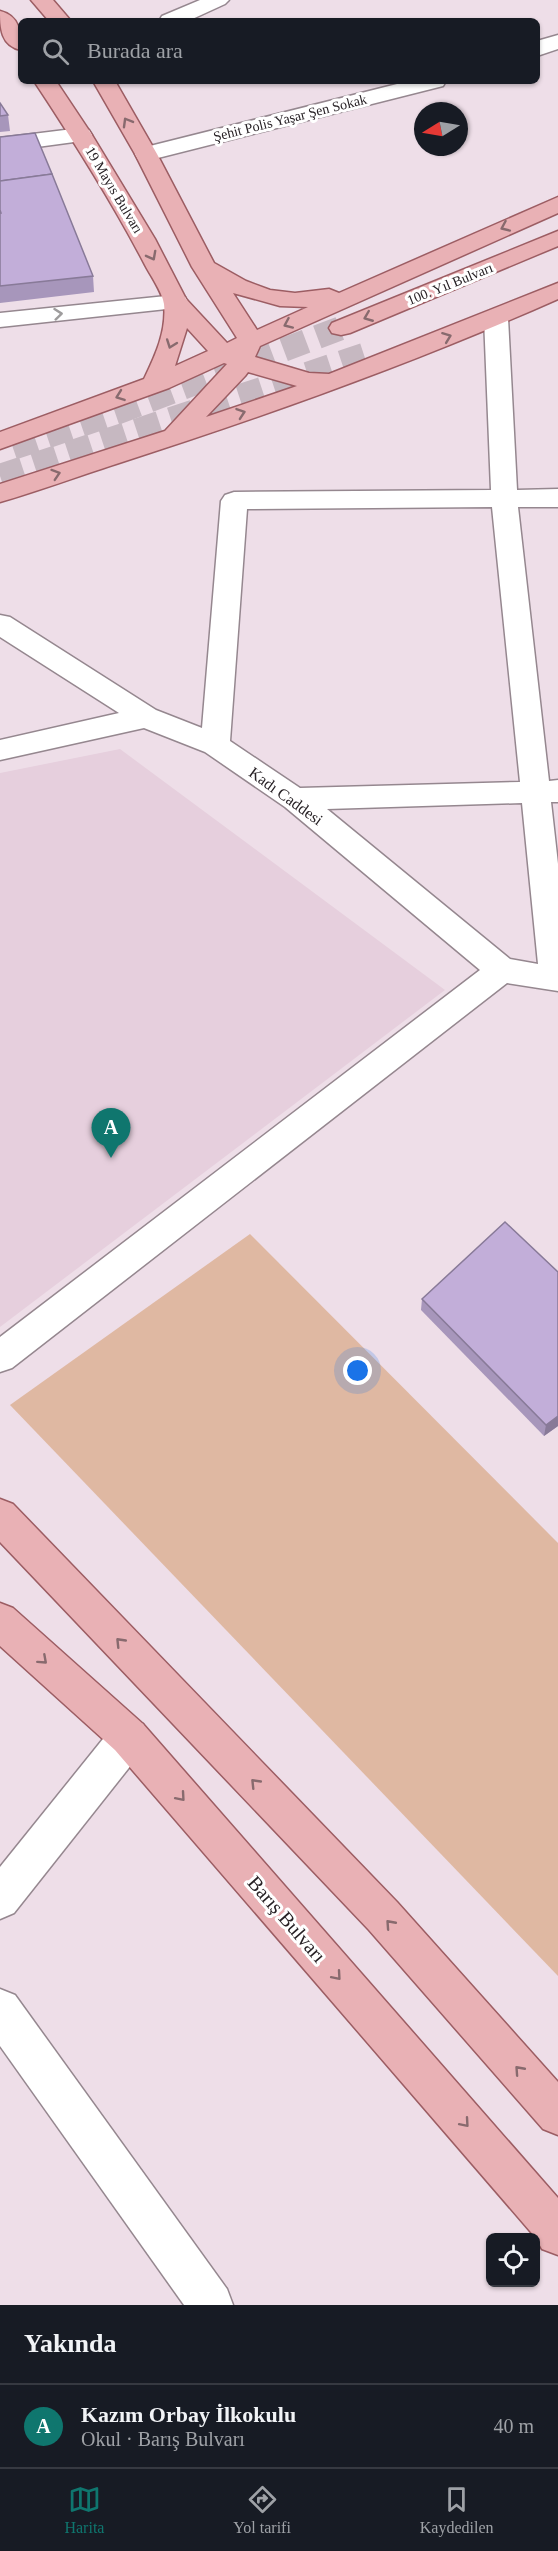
<!DOCTYPE html>
<html lang="tr">
<head>
<meta charset="utf-8">
<style>
	:root { --surface:#171b24; --page:#20242c; --text:#f1f3f6; --muted:#9ea1a6; --line:#363941; --accent:#0f766e }
	body { margin:0; font-family:"Times New Roman",serif; background:var(--page); color:var(--text) }
	.controls { position:absolute; right:18px; bottom:18px; display:grid; overflow:hidden; border-radius:9px; box-shadow:0 2px 4px #0004 }
	.controls button { width:54px; height:54px; display:grid; place-items:center; padding:0; border:0; border-bottom:2px solid var(--line); background:var(--surface); color:var(--text); font:30px sans-serif }
	.compass { position:absolute; left:414px; top:102px; width:54px; height:54px; border-radius:50%; background:var(--surface); box-shadow:0 2px 4px #0004; rotate:259deg }
	.you { position:absolute; left:358px; top:1371px; width:21px; height:21px; margin:-15px; border:4px solid #fff; border-radius:50%; background:#1a73e8; box-shadow:0 0 0 9px #1a73e833 }
	.badge { display:grid; place-items:center; width:39px; height:39px; border-radius:50%; background:var(--accent); color:#fff; font-size:20px; font-weight:700 }
	.pin { position:absolute; translate:-50% -50px; filter:drop-shadow(0 2px 3px #0008) }
	.pin::after { content:''; position:absolute; top:32px; width:21px; height:18px; background:inherit; clip-path:polygon(0 0,100% 0,50% 100%) }
	.list { margin:0; padding:0; list-style:none }
	h2 { display:flex; justify-content:space-between; align-items:center; height:78px; margin:0; padding:0 24px; font-size:26px }
	h2 small { font-size:20px; font-weight:400; color:var(--muted) }
	.list li { display:grid; grid-template-columns:39px 1fr auto; gap:18px; align-items:center; box-sizing:border-box; height:84px; padding:0 24px; border-top:2px solid var(--line) }
	.list b { display:block; font-size:22px; white-space:nowrap }
	.list p { margin:0; font-size:20px; white-space:nowrap; color:var(--muted) }
	.list em { font-size:20px; font-style:normal; color:var(--muted) }
	.icon { flex:none; width:33px; height:33px; fill:none; stroke:currentColor; stroke-width:2; stroke-linecap:round; stroke-linejoin:round }
	.map { position:relative; flex:none; width:558px; height:2305px; overflow:hidden }
	.search { position:absolute; background:var(--surface); box-shadow:0 2px 4px #0004; left:18px; right:18px; top:18px; height:66px; display:flex; align-items:center; gap:15px; box-sizing:border-box; padding:0 21px; border-radius:9px; color:var(--muted); font-size:22px }
	.sheet { height:162px; background:var(--surface) }
	nav { display:flex; justify-content:space-around; align-items:center; box-sizing:border-box; height:84px; border-top:2px solid var(--line); background:var(--surface); font-size:16px; color:var(--muted) }
	nav a { display:grid; justify-items:center; gap:3px }
	nav .on { color:var(--accent) }
	.map>svg:first-child { display:block }
	.built { fill:#e6cfdd }
	.green { fill:#dfb8a2 }
	.lines { fill:none; stroke-linecap:round; stroke-linejoin:round }
	.major-tunnel { stroke:#c6b8c1; stroke-width:24; stroke-dasharray:24 12; stroke-linecap:butt }
	.minor-casing { stroke:#95878f; stroke-width:3 }
	.major-casing { stroke:#9c5d63; stroke-width:3 }
	.minor { fill:#fff; fill-rule:evenodd }
	.major { fill:#e9b1b5; fill-rule:evenodd }
	.wall { fill:#a796bb }
	.shaded-wall { fill:#887a98 }
	.building { fill:#c2aed9; stroke:#887a98; stroke-width:1.5 }
	.oneway { stroke:#886a6e }
	.oneway2 { stroke:#9e9c9d }
	.labels { text-anchor:middle; dominant-baseline:central; stroke-width:6; stroke-linejoin:round; paint-order:stroke }
	.far-street-label { font-size:14px; fill:#282226; stroke:#fff }
	.street-label { font-size:16px; fill:#282226; stroke:#fff }
	.near-street-label { font-size:20px; fill:#282226; stroke:#fff }
</style>
</head>
<body>
<div class="map">
<svg width="558" height="2305" viewBox="0 0 558 2305">
	<rect width="100%" height="100%" fill="#eedee8"/>
	<path class="built" d="M120,749L445,990L0,1327V773Z"/>
	<path class="green" d="M250,1234L558,1543V1976L10,1405Z"/>
	<g class="lines">
		<g class="major-tunnel">
			<path d="M13,448L116,413L341,328"/>
			<path d="M0,476L364,355"/>
		</g>
		<defs>
			<g id="minor">
				<path d="M200,0H229L225,4L188,21H159L162,16Z"/>
				<path d="M558,35V49L537,56V41Z"/>
				<path d="M409,81H446L443,86L146,161L138,159L135,154L138,149Z"/>
				<path d="M81,128L89,130L92,135L89,140L0,152V138Z"/>
				<path d="M176,295L185,297L188,302L185,307L0,327V313Z"/>
				<path d="M496,311L505,313L508,318L517,490L558,489V507H518L549,781L558,780V802H551L558,864V991L507,983L12,1368L0,1372V1337L480,970L285,807L205,752L144,728L0,760V740L119,713L0,637V615L10,617L156,710L202,728L221,501L225,495L234,492L491,490L484,318L487,313ZM492,507L520,782L300,788L230,741L247,509ZM522,803L538,964L510,959L327,809Z"/>
				<path d="M129,1718L143,1724L148,1737L143,1750L14,1913L0,1919V1867L115,1724Z"/>
				<path d="M0,1989L15,1995L227,2289L233,2305H184L0,2046Z"/>
			</g>
			<g id="major">
				<path d="M31,0H53L71,21H49Z"/>
				<path d="M0,11C20,16 21,33 21,50C1,46 0,28 0,11Z"/>
				<path d="M34,81H56L92,135L155,239L186,299L227,343L237,338L192,267L135,154L93,81H115L157,154L214,263L246,281L270,290L295,293L329,289L339,293L558,197V213L260,346L255,357L309,373L329,374L558,283V299C414,363 266,416 116,464C78,476 39,491 0,502V484L165,431L227,364L224,363L169,388L0,449V432L144,379C155,356 167,331 164,304C162,291 150,275 144,263C111,200 73,140 34,81ZM233,293L280,306L308,307L257,330ZM187,328L208,351L175,366ZM248,372L297,386L206,417L245,376Z"/>
				<path d="M558,231V246L350,333L341,335L332,333L329,328L332,323Z"/>
				<path d="M0,1499L13,1504L397,1902L558,2082V2135L543,2129L369,1930L0,1542Z"/>
				<path d="M0,1603L13,1608L143,1724L558,2198V2255L542,2249L536,2238L115,1750L0,1646Z"/>
			</g>
		</defs>
		<use href="#minor" class="minor-casing"/>
		<use href="#major" class="major-casing"/>
		<use href="#minor" class="minor"/>
		<use href="#major" class="major"/>
	</g>
	<g class="wall">
		<path d="M0,103L8,115L10,131L0,132Z"/>
		<path d="M0,137L93,276L94,292L0,303Z"/>
		<path d="M422,1299L558,1426L544,1436L421,1310Z"/>
	</g>
	<path class="shaded-wall" d="M558,1416V1426L544,1436L546,1425Z"/>
	<g class="building">
		<path d="M0,103L8,115L0,116Z"/>
		<path d="M35,133L52,174L0,181V137Z"/>
		<path d="M52,174L93,276L0,286V213H1L0,210V181Z"/>
		<path d="M505,1222L558,1272V1416L546,1425L422,1299Z"/>
	</g>
	<defs><path id="oneway-chevron" d="M-2-3.5L2.5 0L-2 3.5" fill="none" stroke-width="1.6" stroke-linecap="round" stroke-linejoin="round" transform="scale(1.5)"/></defs>
	<g class="oneway">
		<use href="#oneway-chevron" transform="translate(127 122) rotate(-120)"/>
		<use href="#oneway-chevron" transform="translate(505 227) rotate(156)"/>
		<use href="#oneway-chevron" transform="translate(152 256) rotate(62)"/>
		<use href="#oneway-chevron" transform="translate(368 317) rotate(158)"/>
		<use href="#oneway-chevron" transform="translate(288 324) rotate(156)"/>
		<use href="#oneway-chevron" transform="translate(447 337) rotate(-21)"/>
		<use href="#oneway-chevron" transform="translate(171 344) rotate(110)"/>
		<use href="#oneway-chevron" transform="translate(120 396) rotate(160)"/>
		<use href="#oneway-chevron" transform="translate(241 413) rotate(-19)"/>
		<use href="#oneway-chevron" transform="translate(56 474) rotate(-18)"/>
		<use href="#oneway-chevron" transform="translate(120 1642) rotate(-134)"/>
		<use href="#oneway-chevron" transform="translate(43 1660) rotate(42)"/>
		<use href="#oneway-chevron" transform="translate(255 1783) rotate(-134)"/>
		<use href="#oneway-chevron" transform="translate(181 1797) rotate(49)"/>
		<use href="#oneway-chevron" transform="translate(390 1924) rotate(-132)"/>
		<use href="#oneway-chevron" transform="translate(337 1976) rotate(49)"/>
		<use href="#oneway-chevron" transform="translate(519 2070) rotate(-132)"/>
		<use href="#oneway-chevron" transform="translate(465 2123) rotate(49)"/>
	</g>
	<use class="oneway2" href="#oneway-chevron" transform="translate(58 314) rotate(-6)"/>
	<g class="labels">
		<g class="far-street-label">
			<text transform="translate(290 118) rotate(-14)">Şehit Polis Yaşar Şen Sokak</text>
			<text transform="translate(114 190) rotate(59)">19 Mayıs Bulvarı</text>
			<text transform="translate(450 284) rotate(-22)">100. Yıl Bulvarı</text>
		</g>
		<g class="street-label">
			<text transform="translate(286 796) rotate(36)">Kadı Caddesi</text>
		</g>
		<g class="near-street-label">
			<text transform="translate(287 1919) rotate(49)">Barış Bulvarı</text>
		</g>
	</g>
</svg>
<div class="controls">
<button><svg class="icon" aria-label="locate" viewBox="0 0 24 24"><circle cx="12" cy="12" r="6"/><path d="M12 2v4M12 18v4M2 12h4M18 12h4"/></svg></button>
</div>
<svg class="compass" viewBox="-18 -18 36 36"><path d="M0-13l5 13h-10z" fill="#e53935"/><path d="M0 13l5-13h-10z" fill="#9ea1a6"/></svg>
<div class="you"></div>
<div class="pin badge" style="left:111px;top:1158px">A</div>
<div class="search"><svg class="icon" aria-label="search" viewBox="0 0 24 24"><circle cx="10" cy="10" r="6"/><path d="M15 15l6 6"/></svg>Burada ara</div>
</div>
<section class="sheet">
<h2>Yakında<small></small></h2>
<ul class="list">
<li><span class="badge">A</span><div><b>Kazım Orbay İlkokulu</b><p>Okul · Barış Bulvarı</p></div><em>40 m</em></li>
</ul>
</section>
<nav>
<a class="on"><svg class="icon" aria-label="map" viewBox="0 0 24 24"><path d="M3 6l6-2 6 2 6-2v14l-6 2-6-2-6 2zM9 4v14M15 6v14"/></svg>Harita</a>
<a><svg class="icon" aria-label="directions" viewBox="0 0 24 24"><path d="M12 3l9 9-9 9-9-9zM9 14v-3h6M13 9l2 2-2 2"/></svg>Yol tarifi</a>
<a><svg class="icon" aria-label="saved" viewBox="0 0 24 24"><path d="M7 4h10v16l-5-4-5 4z"/></svg>Kaydedilen</a>
</nav>
</body>
</html>
